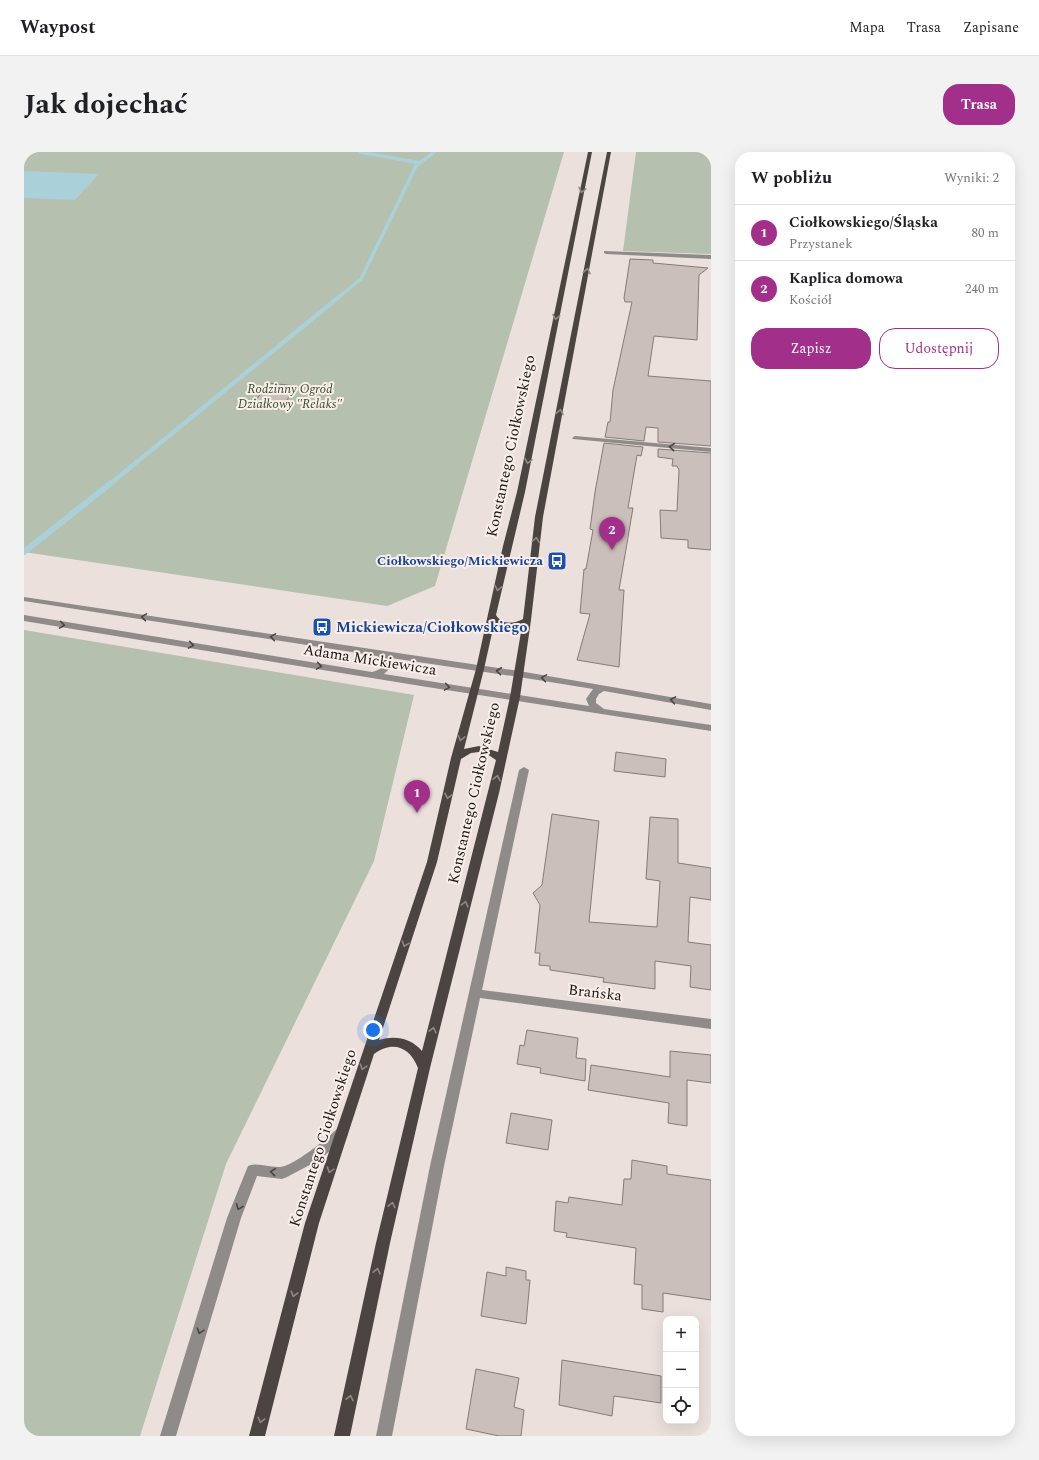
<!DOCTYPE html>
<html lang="pl">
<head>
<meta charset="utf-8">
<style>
	:root { --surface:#fff; --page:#f2f2f2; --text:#202124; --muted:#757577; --line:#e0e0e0; --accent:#a2308b }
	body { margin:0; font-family:Spectral,serif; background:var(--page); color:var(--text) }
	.controls { position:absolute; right:12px; bottom:12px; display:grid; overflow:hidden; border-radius:8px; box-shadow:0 4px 16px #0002 }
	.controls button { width:36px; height:36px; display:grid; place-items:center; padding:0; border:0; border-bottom:1px solid var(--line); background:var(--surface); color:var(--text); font:20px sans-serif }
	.you { position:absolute; left:349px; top:878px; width:14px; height:14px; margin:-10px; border:3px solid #fff; border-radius:50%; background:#1a73e8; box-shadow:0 0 0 6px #1a73e833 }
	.badge { display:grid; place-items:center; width:26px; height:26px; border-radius:50%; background:var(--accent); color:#fff; font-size:13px; font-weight:700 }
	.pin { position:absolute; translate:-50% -33px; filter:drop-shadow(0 1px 2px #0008) }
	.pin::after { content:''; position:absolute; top:21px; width:14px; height:12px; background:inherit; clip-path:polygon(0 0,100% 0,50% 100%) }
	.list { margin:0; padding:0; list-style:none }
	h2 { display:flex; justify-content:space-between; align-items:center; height:52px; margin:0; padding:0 16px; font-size:17px }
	h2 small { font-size:13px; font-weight:400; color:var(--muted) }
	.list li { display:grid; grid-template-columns:26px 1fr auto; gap:12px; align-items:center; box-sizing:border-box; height:56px; padding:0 16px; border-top:1px solid var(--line) }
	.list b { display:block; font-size:15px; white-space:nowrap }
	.list p { margin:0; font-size:13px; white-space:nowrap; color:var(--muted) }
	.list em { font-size:13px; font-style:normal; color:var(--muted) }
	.actions { display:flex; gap:8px; padding:12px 16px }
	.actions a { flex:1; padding:9px 0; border:1px solid var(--accent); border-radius:16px; text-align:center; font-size:14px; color:var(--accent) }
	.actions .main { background:var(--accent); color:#fff }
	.icon { flex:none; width:22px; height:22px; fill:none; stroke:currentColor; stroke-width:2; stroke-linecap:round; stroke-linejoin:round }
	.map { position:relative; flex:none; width:687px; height:1284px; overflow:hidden; border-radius:16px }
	header { display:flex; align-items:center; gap:24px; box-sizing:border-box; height:56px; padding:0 20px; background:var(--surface); border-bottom:1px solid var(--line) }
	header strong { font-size:19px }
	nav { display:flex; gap:22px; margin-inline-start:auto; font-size:14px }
	.intro { display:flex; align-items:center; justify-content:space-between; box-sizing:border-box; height:96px; padding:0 24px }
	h1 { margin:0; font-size:28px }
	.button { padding:10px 18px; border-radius:16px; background:var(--accent); color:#fff; font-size:14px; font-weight:700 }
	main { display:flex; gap:24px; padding:0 24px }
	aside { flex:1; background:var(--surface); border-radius:16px; box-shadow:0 4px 16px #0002 }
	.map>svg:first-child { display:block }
	.green { fill:#b5c0af }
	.water { fill:#aad1d9 }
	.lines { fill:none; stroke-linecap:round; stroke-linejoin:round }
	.stream-far2 { stroke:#aad1d9; stroke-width:3.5 }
	.stream-far1 { stroke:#aad1d9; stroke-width:4.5 }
	.stream { stroke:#aad1d9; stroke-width:6 }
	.building { fill:#cabfba; stroke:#857b77 }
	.minor { fill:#8f8b88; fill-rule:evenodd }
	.major { fill:#4b4440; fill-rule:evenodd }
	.oneway { stroke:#918884 }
	.oneway2 { stroke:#494543 }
	.labels { text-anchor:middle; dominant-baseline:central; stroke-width:4; stroke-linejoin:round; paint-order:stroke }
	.far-park-label { font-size:13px; font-style:italic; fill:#344e25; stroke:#f9eee9 }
	.far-transit-label { font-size:13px; font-weight:bold; fill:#164399; stroke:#f9eee9; text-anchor:end }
	.street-label { font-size:15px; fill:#1a1715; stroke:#f9eee9 }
	.transit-label { font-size:15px; font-weight:bold; fill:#164399; stroke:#f9eee9; text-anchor:start }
</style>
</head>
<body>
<header>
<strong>Waypost</strong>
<nav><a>Mapa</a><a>Trasa</a><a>Zapisane</a></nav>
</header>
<div class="intro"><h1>Jak dojechać</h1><a class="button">Trasa</a></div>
<main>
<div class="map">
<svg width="687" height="1284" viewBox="0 0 687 1284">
	<rect width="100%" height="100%" fill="#ebe0dc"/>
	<g class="green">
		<path d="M0,0H540L411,434L363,454L0,400Z"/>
		<path d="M612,0H687V102L599,99Z"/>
		<path d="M0,478L390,543L350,709L202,1012L116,1284H0Z"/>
	</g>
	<path class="water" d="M0,19L75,22L51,48L0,46Z"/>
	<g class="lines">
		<g class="stream-far2">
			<path d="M336,0L396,11"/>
			<path d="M315,145L337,127L392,14L410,0"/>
		</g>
		<path class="stream-far1" d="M86,332L316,144"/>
		<path class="stream" d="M0,400L87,331"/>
	</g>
	<g class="building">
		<path d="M606,107L629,108V111L684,116L675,123L673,188L630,184L624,224L687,229V294L634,290V276L622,275L620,289L581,285L584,270H586L589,238L608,150H601L600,146Z"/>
		<path d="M244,231L272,234L257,257L228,254Z"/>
		<path d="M580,291L619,295L617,304L613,303L604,356H609L595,438H600L595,515L553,508L566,462L556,461L560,417H562L569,378L566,377L571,340Z"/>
		<path d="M634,297L687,301V398L664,396V388L637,386L636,358L653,359L655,318L653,314H648L649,307L634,305Z"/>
		<path d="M592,600L642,607L641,625L590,619Z"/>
		<path d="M528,662L575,669L565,770L633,775L636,729L622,727L626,665L654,667V711L687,716V748L666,745L664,790L687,793V838L666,835L667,814L631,809V837L579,830L580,826L526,818V814L515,813L516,801H511L516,753L509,741L518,733Z"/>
		<path d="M503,878L554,886L552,906L562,907L561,929L516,921L517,916L493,912L496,893L500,894Z"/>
		<path d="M646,899L687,903V931L663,928V974L644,971L645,951L564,938L567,913L646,925Z"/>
		<path d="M487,961L528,968L524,998L482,991Z"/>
		<path d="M608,1008L643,1014V1022L687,1028V1148L639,1141V1160L618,1157V1133L610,1132L612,1096L542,1085L543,1081L530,1079L532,1049L544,1051L545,1045L598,1053L600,1027H607Z"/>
		<path d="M482,1115L502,1119V1128H506L502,1172L457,1164L463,1120L482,1124Z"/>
		<path d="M538,1208L637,1224V1251L590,1244L588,1264L535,1253Z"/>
		<path d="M452,1217L495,1226L490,1255L500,1258L497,1284H475L442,1277Z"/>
	</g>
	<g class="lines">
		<g class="minor">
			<path d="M580,99L687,103V107L582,102L580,101Z"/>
			<path d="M551,284L687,296V300L549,287L548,286Z"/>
			<path d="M0,445L495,519L687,552V558L580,539L575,542L572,547V551L580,557L687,573V579L403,535L0,469V463L348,520C355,518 359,516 360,509L353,504L0,449ZM367,506L495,525L569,537L562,547L565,554L360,522L368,514Z"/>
			<path d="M500,615L505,618L458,838L687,867V877L456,846L420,1014L368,1284H352L406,1014L495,618Z"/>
			<path d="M318,976L323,977L324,981L323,985L295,1008L263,1025L258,1027L233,1024L217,1066L152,1284H136L203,1066L224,1014C235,1010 245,1016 256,1015C270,1014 302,987 313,977Z"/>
		</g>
		<path class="major" d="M564,0H568L501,340L472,463C478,473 490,472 499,467L511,365L583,0H587L519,365L507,468L496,545L475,641L406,916L366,1091L326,1284H310L352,1091L394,916C386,895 369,888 350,902L295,1071L241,1284H225L281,1071L403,710L427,606L452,517L479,394L493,340ZM470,472L484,476L498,474L486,545L474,600L455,594L440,597L460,517ZM455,600L463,602L472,608L398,899C387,886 371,883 355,888L413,710L437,607L447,601Z"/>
	</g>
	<defs><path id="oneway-chevron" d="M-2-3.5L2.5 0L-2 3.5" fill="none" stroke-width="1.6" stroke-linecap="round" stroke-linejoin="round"/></defs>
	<g class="oneway">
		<use href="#oneway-chevron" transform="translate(558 38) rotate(103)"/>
		<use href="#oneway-chevron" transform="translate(563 119) rotate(-79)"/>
		<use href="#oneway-chevron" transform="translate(532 165) rotate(101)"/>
		<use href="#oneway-chevron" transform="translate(536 260) rotate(-80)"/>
		<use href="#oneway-chevron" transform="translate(504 309) rotate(102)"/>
		<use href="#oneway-chevron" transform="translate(512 388) rotate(-82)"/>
		<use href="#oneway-chevron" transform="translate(474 436) rotate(102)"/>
		<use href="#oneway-chevron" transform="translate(437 586) rotate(103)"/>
		<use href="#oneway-chevron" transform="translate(473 626) rotate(-77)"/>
		<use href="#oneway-chevron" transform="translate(424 644) rotate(102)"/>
		<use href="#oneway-chevron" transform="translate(441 752) rotate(-75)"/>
		<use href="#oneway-chevron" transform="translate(381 792) rotate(109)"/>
		<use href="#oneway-chevron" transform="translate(409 878) rotate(-76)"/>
		<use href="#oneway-chevron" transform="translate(339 915) rotate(108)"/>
		<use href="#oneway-chevron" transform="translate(306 1018) rotate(108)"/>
		<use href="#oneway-chevron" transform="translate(368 1053) rotate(-77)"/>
		<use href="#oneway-chevron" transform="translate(353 1119) rotate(-78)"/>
		<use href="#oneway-chevron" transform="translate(270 1142) rotate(105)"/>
		<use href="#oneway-chevron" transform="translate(326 1246) rotate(-78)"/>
		<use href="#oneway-chevron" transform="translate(237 1268) rotate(104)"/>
	</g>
	<g class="oneway2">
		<use href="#oneway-chevron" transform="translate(648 295) rotate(-175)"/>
		<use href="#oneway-chevron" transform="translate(120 465) rotate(-171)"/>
		<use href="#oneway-chevron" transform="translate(38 473) rotate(9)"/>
		<use href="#oneway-chevron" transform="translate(249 485) rotate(-171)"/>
		<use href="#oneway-chevron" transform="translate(167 493) rotate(9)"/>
		<use href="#oneway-chevron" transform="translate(295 514) rotate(9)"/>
		<use href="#oneway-chevron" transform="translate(475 519) rotate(-173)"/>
		<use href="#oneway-chevron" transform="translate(520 526) rotate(-171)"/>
		<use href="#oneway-chevron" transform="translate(423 535) rotate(9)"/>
		<use href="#oneway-chevron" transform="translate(649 548) rotate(-170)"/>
		<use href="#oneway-chevron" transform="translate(249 1020) rotate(-175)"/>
		<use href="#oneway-chevron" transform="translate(215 1055) rotate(112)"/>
		<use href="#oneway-chevron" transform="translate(176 1179) rotate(107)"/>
	</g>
	<defs>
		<symbol id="bus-square" viewBox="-11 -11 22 22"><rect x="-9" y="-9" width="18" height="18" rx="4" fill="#1a4fb4" stroke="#f9eee9"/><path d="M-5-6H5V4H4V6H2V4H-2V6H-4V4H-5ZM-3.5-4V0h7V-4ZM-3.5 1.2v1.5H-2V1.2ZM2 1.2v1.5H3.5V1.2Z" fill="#fff"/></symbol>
	</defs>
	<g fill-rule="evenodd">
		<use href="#bus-square" x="522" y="398" width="22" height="22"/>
		<use href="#bus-square" x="287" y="464" width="22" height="22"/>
	</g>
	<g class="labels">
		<g class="far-park-label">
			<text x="266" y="237">Rodzinny Ogród<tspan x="266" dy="15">Działkowy "Relaks"</tspan></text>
		</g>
		<g class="far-transit-label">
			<text x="519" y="409">Ciołkowskiego/Mickiewicza</text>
		</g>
		<g class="street-label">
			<text transform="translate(487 294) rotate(-78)">Konstantego Ciołkowskiego</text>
			<text transform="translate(346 508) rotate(9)">Adama Mickiewicza</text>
			<text transform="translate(450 641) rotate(-77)">Konstantego Ciołkowskiego</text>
			<text transform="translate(571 841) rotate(7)">Brańska</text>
			<text transform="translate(299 986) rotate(-72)">Konstantego Ciołkowskiego</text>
		</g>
		<g class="transit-label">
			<text x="312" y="475">Mickiewicza/Ciołkowskiego</text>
		</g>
	</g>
</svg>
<div class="controls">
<button>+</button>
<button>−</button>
<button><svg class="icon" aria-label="locate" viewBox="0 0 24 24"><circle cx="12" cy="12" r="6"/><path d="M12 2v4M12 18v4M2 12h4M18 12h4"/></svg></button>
</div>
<div class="you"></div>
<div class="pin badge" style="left:393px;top:661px">1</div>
<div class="pin badge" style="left:588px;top:398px">2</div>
</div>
<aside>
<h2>W pobliżu<small>Wyniki: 2</small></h2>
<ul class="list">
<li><span class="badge">1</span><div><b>Ciołkowskiego/Śląska</b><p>Przystanek</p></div><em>80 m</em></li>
<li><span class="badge">2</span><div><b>Kaplica domowa</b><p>Kościół</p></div><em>240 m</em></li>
</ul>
<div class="actions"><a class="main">Zapisz</a><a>Udostępnij</a></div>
</aside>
</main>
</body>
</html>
